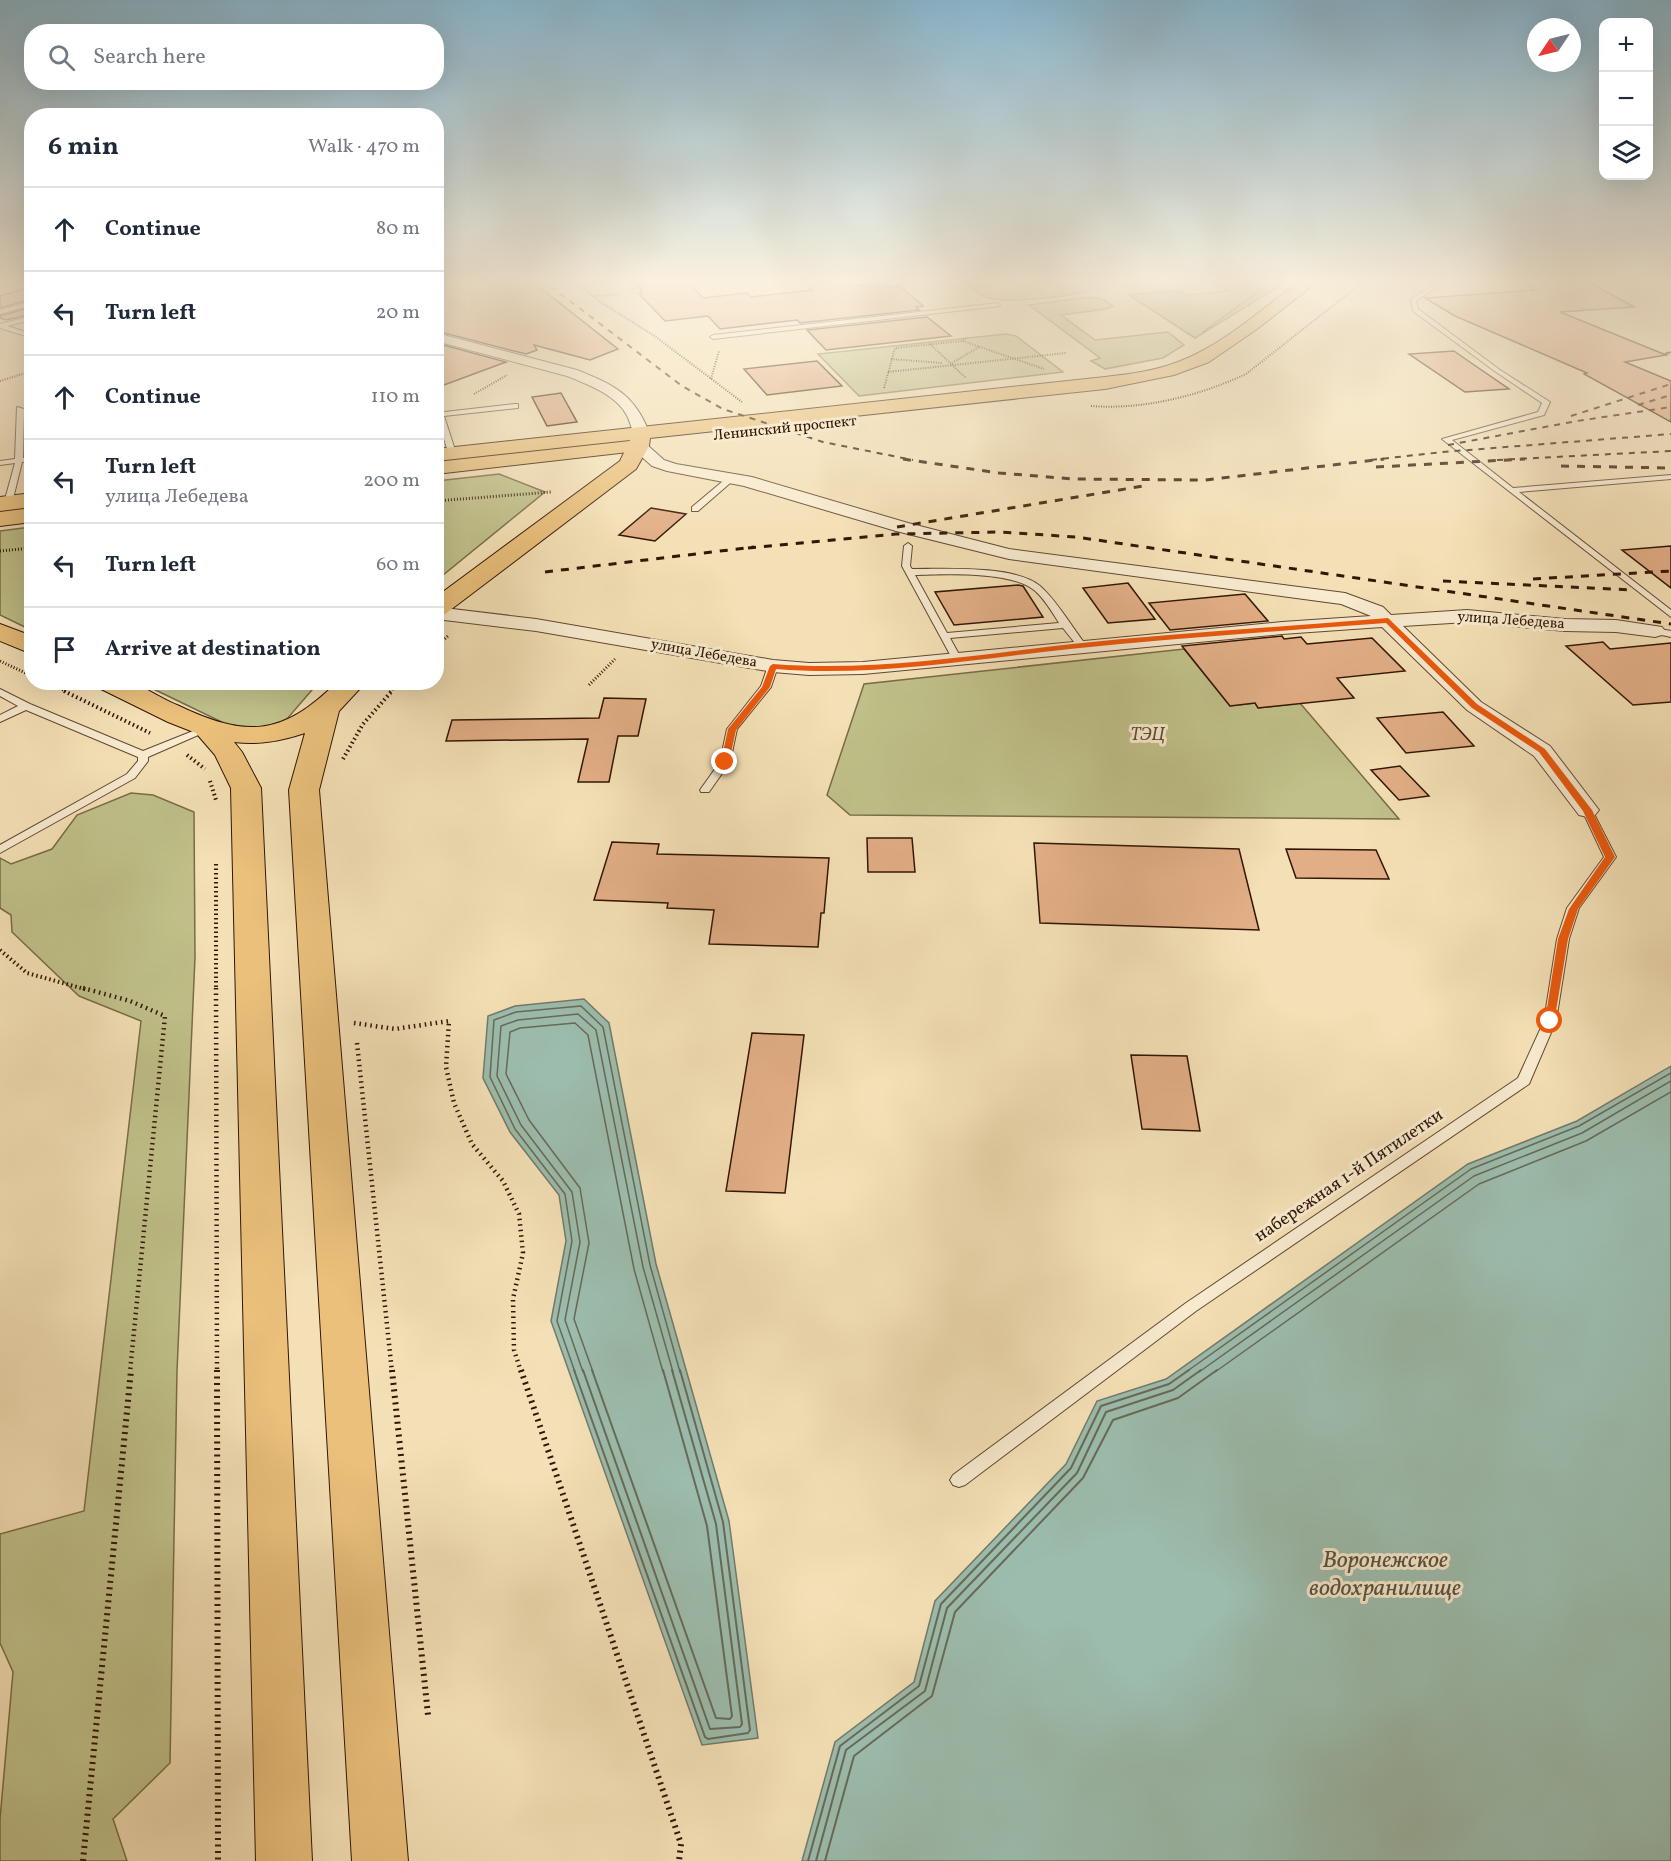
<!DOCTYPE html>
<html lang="en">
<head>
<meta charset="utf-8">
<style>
	:root { --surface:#fff; --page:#f6f6f7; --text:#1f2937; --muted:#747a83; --line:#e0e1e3 }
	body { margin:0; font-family:Vollkorn,serif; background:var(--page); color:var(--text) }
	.controls { position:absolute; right:18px; top:18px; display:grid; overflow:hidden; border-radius:12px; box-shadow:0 6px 24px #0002 }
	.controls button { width:54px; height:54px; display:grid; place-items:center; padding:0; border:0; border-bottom:2px solid var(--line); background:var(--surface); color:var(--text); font:30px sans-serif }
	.compass { position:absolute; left:1527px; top:18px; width:54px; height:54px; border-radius:50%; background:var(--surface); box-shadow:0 6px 24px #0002; rotate:235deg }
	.stop { position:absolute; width:18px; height:18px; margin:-14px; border:4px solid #ea580c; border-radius:50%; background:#fff }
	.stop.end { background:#ea580c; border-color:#fff; box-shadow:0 2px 6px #0008 }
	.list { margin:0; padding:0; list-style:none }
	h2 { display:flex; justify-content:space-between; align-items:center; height:78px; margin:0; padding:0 24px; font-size:26px }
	h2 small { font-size:20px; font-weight:400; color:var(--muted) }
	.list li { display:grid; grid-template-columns:39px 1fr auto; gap:18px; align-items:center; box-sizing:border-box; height:84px; padding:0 24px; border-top:2px solid var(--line) }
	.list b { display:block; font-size:22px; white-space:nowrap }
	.list p { margin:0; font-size:20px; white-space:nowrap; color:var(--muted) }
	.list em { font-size:20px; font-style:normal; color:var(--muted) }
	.icon { flex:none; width:33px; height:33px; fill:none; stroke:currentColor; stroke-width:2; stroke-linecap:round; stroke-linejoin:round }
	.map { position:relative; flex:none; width:1671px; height:1861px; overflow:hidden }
	.search { position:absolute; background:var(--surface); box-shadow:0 6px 24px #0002; left:24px; top:24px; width:420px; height:66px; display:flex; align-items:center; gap:15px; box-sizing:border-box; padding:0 21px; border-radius:24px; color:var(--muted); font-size:22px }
	.panel { position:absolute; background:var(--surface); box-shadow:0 6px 24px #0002; left:24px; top:108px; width:420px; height:582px; border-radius:24px }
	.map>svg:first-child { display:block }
	.green { fill:#c0c18a; stroke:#796c46; stroke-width:1.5 }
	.water { fill:#9cbdae; stroke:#727a6a; stroke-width:1.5 }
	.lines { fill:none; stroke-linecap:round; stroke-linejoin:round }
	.shore-far1 { stroke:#676a58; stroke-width:1.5 }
	.shore { stroke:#676a58; stroke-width:2 }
	.building { fill:#e2ae86; stroke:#321603; stroke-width:1.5 }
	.service-casing { stroke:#624830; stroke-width:2 }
	.minor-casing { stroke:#624830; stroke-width:2 }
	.primary-casing { stroke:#321603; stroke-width:2 }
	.trunk-casing { stroke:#321603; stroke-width:2 }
	.path-far4 { stroke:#321603; stroke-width:2; stroke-dasharray:1 1.5; stroke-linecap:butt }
	.path-far3 { stroke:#321603; stroke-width:3; stroke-dasharray:1 2; stroke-linecap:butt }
	.path-far2 { stroke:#321603; stroke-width:4; stroke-dasharray:1.5 3; stroke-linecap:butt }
	.path-far1 { stroke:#321603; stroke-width:4.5; stroke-dasharray:1.5 4; stroke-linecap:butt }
	.path { stroke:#321603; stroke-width:6; stroke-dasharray:2 4.5; stroke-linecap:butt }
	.service { fill:#f8ebd0; fill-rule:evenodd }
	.minor { fill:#f8ebd0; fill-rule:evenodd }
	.primary { fill:#eac07b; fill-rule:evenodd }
	.trunk { fill:#eac07b; fill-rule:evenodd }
	.rail-far1 { stroke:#321603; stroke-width:2; stroke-dasharray:6 6; stroke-linecap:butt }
	.rail { stroke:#321603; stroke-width:3; stroke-dasharray:8 8; stroke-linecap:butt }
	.route { fill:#ea580c }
	.labels { text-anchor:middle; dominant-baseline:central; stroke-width:6; stroke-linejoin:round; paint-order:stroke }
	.far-street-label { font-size:15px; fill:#321603; stroke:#f8ebd0 }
	.park-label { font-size:18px; font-style:italic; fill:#5d492c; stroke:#f8ebd0 }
	.street-label { font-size:18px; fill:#321603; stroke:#f8ebd0 }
	.near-water-label { font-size:24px; font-style:italic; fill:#57503f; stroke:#f8ebd0 }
</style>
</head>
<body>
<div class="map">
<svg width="1671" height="1861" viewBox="0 0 1671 1861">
	<rect width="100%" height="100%" fill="#f4e0b6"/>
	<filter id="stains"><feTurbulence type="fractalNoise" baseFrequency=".00333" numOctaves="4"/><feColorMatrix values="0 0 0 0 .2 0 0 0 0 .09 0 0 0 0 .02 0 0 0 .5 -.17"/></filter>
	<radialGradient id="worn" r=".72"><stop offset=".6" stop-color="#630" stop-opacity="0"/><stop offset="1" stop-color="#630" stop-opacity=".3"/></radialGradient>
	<g class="green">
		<path d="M961,279H1069L1086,291C1067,297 1001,305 983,296C976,293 968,284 961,279Z"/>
		<path d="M1209,279H1291L1195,338L1129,295L1179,290L1187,295L1228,291Z"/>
		<path d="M1088,297L1102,299L1113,306L1106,309L1061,315L1095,340L1168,332L1184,345L1163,358L1105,369L1091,361L1100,358L1029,305Z"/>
		<path d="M1006,334L1016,336L1063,372L859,396L818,354Z"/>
		<path d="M499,474L545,492L437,580V481Z"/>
		<path d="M31,527H32L31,630L0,615V531Z"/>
		<path d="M1184,649L1230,706L1255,703L1259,708L1300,703L1399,819L850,815L827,795L864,684Z"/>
		<path d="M141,683H318L287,719L271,726L252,729L234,728Z"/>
		<path d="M131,793L153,795L194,812L195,957L177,1371L170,1763L113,1819L127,1861H0V1819L13,1672L0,1643V1534L84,1511L141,1021L79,996L12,932L11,915L0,908V858L11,864L52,849L77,815Z"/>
	</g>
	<g class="water">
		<path d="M584,999L609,1023L656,1264L729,1521L758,1738L702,1745L551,1321L566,1241L559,1195L510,1132L483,1078L488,1016L515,1006Z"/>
		<path d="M1671,1066V1861H802L835,1742L914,1682L935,1601L1066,1464L1097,1401L1166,1379L1468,1164L1577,1121Z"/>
	</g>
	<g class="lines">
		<g class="shore-far1">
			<path d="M575,1372L557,1321L572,1241L565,1194L515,1129L490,1077L494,1020L516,1012L581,1006L603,1027L650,1265L680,1372"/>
			<path d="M583,1372L565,1320L580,1242L572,1192L521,1125L497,1076L501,1026L518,1020L578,1014L596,1030L643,1267L673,1372"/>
			<path d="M593,1372L574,1319L589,1243L580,1188L529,1120L506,1074L510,1032L520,1028L575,1023L588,1035L634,1269L663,1372"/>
			<path d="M1186,1372L1471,1169L1579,1126L1671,1073"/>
			<path d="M1199,1372L1474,1176L1582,1133L1671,1081"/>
			<path d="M1215,1372L1479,1184L1586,1141L1671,1092"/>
		</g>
		<g class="shore">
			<path d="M574,1370L705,1737L708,1739L748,1733L750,1730L723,1522L680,1370"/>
			<path d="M583,1370L710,1729L740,1727L742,1724L716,1524L672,1370"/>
			<path d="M592,1370L716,1718L730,1719L732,1716L707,1526L663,1370"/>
			<path d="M808,1861L840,1746L919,1686L941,1604L1071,1468L1101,1406L1169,1384L1189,1370"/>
			<path d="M816,1861L846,1750L925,1691L947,1608L1077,1473L1106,1412L1173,1390L1201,1370"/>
			<path d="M825,1861L854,1756L932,1696L955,1612L1083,1478L1113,1420L1178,1398L1217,1370"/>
		</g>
	</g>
	<g class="building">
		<path d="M436,279H529L618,349L590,360L534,345L537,350L526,354L436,331Z"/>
		<path d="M635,279H686L703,298L747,293L751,297L812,290L799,279H844L853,286L885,283L889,287L900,286L923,306L916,307L919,310L800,323L797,320L720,329L708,316L665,321L640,295L642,292Z"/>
		<path d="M1517,279H1583L1634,307L1560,312L1666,355L1625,362L1671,381V422L1584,374L1587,373L1455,316L1425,298L1535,290Z"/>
		<path d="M32,287V299L0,308V296Z"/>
		<path d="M32,307V314L6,320L0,318V316Z"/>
		<path d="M927,317L951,336L826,350L807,330Z"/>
		<path d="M436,343L506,362L436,388Z"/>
		<path d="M1454,351L1464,358L1509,389L1465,392L1409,354Z"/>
		<path d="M817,361L842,386L767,395L744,369Z"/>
		<path d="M561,393L577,422L547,426L532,397Z"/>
		<path d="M651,508L686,514L655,541L619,535Z"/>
		<path d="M1671,546V588L1622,550Z"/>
		<path d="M1128,583L1155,619L1108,623L1083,588Z"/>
		<path d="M1018,585L1023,586L1043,617L954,625L935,592Z"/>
		<path d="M1245,594L1268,621L1170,630L1149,603Z"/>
		<path d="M1282,636L1284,639L1301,637L1307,644L1372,638L1405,671L1337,678L1354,698L1258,708L1255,703L1230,706L1182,646Z"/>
		<path d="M1603,642L1610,649L1671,643V702L1633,705L1566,646Z"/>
		<path d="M604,698L646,699L638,736H618L609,782H578L588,739L446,741L452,720L599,718Z"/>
		<path d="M1443,712L1474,746L1406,753L1377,718Z"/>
		<path d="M1400,766L1429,796L1399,800L1371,770Z"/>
		<path d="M867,838H912L915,872H868Z"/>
		<path d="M612,842L659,844L657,854L829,858L824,913H821L818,947L709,944L714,910L667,908L668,903L594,900Z"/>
		<path d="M1034,843L1239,849L1259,930L1040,923Z"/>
		<path d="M1286,849L1376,850L1389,879L1296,878Z"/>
		<path d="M752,1033L804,1035L785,1193L726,1191Z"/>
		<path d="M1131,1055L1187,1056L1200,1131L1142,1129Z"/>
	</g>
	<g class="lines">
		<defs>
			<g id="service">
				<path d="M626,279H632L640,293H636Z"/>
				<path d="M1443,279H1450L1416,301L1418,309L1500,370L1550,402L1544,415L1452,440L1513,488L1671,475V479L1519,492L1671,610V617L1442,439L1538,412L1542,403L1496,372L1413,311L1411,299Z"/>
				<path d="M32,301V305L0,314V310Z"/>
				<path d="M998,303L1000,306L713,339L710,337L713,335Z"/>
				<path d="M32,316V320L7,326L32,334V338L0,328V324Z"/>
				<path d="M515,404H518V408L444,416L456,453L449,455L436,413Z"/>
				<path d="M17,407L24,409L23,458L32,457V461L22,462L12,503L8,505L4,503L15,463L0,465V461L15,459Z"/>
				<path d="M729,476L736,478L698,511H692V507Z"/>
				<path d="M908,543L912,546L910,566L912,569C944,569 1016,565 1040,586C1058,602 1071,626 1086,645L1081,648L1078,647L1063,628L950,638L961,658L959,660H953L902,566L904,546ZM915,575C944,574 1011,571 1034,590C1044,598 1052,612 1059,623L947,633Z"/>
				<path d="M1655,628L1671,631V637L1652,633V629Z"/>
				<path d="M773,663L778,666L771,687L737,729L730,762L709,792H701L700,790L720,762L727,729L761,686L768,666Z"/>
				<path d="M0,689L30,704L143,751L203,727H211L212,729L148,757V761L135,778L0,853V845L127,774L138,761V757L26,710L0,722V715L18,706L0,696Z"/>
				<path d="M1587,807L1592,810L1616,857L1579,908L1569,939L1556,1021L1529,1084L1196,1311L965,1485L959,1487L953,1485L950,1480L953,1475L1186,1303L1518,1078L1544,1021L1557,939L1567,908L1604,857L1582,810Z"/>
			</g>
			<g id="minor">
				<path d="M25,279L23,282L0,288V280Z"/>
				<path d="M436,333L577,370C614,385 634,394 649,432L641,437L635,435C631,429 630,420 626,414C615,394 586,384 567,376L436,341Z"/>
				<path d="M639,441L645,443L664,460L676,464L752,477L908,523L1009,549L1345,593L1383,607L1391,615L1467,610L1565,619L1616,620L1662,627L1665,631L1662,635L1655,637L1616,632L1565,631L1467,622L1403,626L1481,702L1550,746L1599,810L1595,815L1587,817L1579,815L1534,756L1467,710L1382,627L1282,634L863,674L809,675L773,672L536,631L436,619V607L536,619L773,660L809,663L863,662L1282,622L1371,616L1341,604L1009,559L896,531L744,486L667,471L652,466L633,449L631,446L633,443Z"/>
			</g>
			<g id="primary">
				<path d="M639,440L646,442L649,446L646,450L436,474V462Z"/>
				<path d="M32,508V522L0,526V512Z"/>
			</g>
			<g id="trunk">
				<path d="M1302,279H1321L1257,329L1209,362L1174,375L1105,389L650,438L649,446L636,469L445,614L436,616V597L620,461L630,440L436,461V449L1105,377C1130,374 1155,371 1178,362C1224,345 1263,308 1302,279Z"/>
				<path d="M32,493V507L0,511V497Z"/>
				<path d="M0,624L32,636V654L0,641Z"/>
				<path d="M95,682C106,682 121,680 131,683C147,688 162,699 177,705C246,738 282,737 337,682H366L339,711L319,790L408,1861H352L289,790L305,733C281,741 260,745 234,742L242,752L261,788L312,1861H256L231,788L215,755L196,733L168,722L99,688Z"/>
			</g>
		</defs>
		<use href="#service" class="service-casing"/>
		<use href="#minor" class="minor-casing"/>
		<use href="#primary" class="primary-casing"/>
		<use href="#trunk" class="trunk-casing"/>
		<g class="path-far4">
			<path d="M571,279L602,303L656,337L742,402"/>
			<path d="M1021,279L1050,299"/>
			<path d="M1171,281L1194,279"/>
			<path d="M594,296L619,294"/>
			<path d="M1203,332L1258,292"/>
			<path d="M963,341L1044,369"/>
			<path d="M930,344L966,378"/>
			<path d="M891,359L942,363"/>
			<path d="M952,363L979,347"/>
			<path d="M888,372L1066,353"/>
			<path d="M711,379L719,351"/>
			<path d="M0,381L32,371"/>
			<path d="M884,388L895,348L962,341L967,337"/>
			<path d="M474,394L507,375"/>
			<path d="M1091,406C1143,410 1199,396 1246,374L1367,279"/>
		</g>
		<g class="path-far3">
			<path d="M436,501L551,492"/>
			<path d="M0,551L32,548"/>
			<path d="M436,647L449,635"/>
			<path d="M0,661L32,676"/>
			<path d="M46,682L67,692"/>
			<path d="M589,685L615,659"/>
			<path d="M390,692L399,682"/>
		</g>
		<g class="path-far2">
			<path d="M64,691L150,733"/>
			<path d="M187,755L205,769"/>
			<path d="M343,759L363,724L392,691"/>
			<path d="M210,781L216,800"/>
			<path d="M216,864V990"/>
			<path d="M0,950L27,973L88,990"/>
		</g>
		<g class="path-far1">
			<path d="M83,988L130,1001L165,1016L130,1372"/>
			<path d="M216,988L217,1372"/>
			<path d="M354,1023L395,1029L449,1021L446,1067L454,1103L472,1144L503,1181L519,1214L523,1253L513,1299L514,1350L521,1372"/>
			<path d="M357,1043L392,1372"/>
		</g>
		<g class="path">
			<path d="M217,1370L218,1861"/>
			<path d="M392,1370L428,1715"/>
			<path d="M521,1370L681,1844L679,1861"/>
			<path d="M83,1861L131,1370"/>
		</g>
		<use href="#service" class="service"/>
		<use href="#minor" class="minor"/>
		<use href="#primary" class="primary"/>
		<use href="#trunk" class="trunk"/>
		<g class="rail-far1">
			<path d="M541,279L682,386L723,409L823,442L913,460"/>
			<path d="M1665,354L1671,352"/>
			<path d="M1638,405L1671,395"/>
			<path d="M1571,416L1671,384"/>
			<path d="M1448,445L1577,421L1671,407"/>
			<path d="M1371,460L1443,452L1671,434"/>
			<path d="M1497,460L1671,451"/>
		</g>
		<g class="rail">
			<path d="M903,459L999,473L1074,479L1205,480L1384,459"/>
			<path d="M1561,466L1671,468"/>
			<path d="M1376,467L1525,459"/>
			<path d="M897,527L1143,486"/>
			<path d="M748,548L896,534L1001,532L1076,537L1671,624"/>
			<path d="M545,572L754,547"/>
			<path d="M1533,579L1671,571"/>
			<path d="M1443,581L1634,590"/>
		</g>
	</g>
	<linearGradient id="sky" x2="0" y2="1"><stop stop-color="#89b8d1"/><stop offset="0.52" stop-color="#faf1de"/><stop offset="1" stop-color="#faf1de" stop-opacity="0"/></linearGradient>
	<rect width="1671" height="540" fill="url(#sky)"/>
	<path class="route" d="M1388,618L1477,704L1545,749L1592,810L1615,857L1578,909L1568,939L1554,1023L1550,1024L1545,1021L1558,939L1569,909L1605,857L1583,811L1539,752L1472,708L1386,623C1281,631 1175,638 1070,649C973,659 874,677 776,669L770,687L736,730L729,762L725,764L721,762L728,729L762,687L770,666L773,664C873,672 973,655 1072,644C1177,633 1283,627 1388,618Z"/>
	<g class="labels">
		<g class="far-street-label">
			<text transform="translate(785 429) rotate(-6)">Ленинский проспект</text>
			<text transform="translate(1511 621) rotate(4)">улица Лебедева</text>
			<text transform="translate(704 654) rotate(10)">улица Лебедева</text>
		</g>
		<g class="park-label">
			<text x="1148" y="735">ТЭЦ</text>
		</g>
		<g class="street-label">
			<text transform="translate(1349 1176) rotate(-34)">набережная 1-й Пятилетки</text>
		</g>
		<g class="near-water-label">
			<text x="1385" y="1561">Воронежское<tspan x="1385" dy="28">водохранилище</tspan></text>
		</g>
	</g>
	<rect width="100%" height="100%" filter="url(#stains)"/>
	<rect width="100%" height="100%" fill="url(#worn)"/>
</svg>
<div class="controls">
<button>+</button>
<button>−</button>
<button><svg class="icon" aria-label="layers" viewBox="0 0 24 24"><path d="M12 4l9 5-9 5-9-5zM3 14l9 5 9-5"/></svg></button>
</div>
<svg class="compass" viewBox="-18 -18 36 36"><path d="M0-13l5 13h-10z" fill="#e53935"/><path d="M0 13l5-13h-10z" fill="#747a83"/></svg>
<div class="stop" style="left:1550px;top:1021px"></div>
<div class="stop end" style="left:725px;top:762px"></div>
<div class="search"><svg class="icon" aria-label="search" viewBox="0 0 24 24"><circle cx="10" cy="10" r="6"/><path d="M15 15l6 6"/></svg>Search here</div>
<section class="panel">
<h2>6 min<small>Walk · 470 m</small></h2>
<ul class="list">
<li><svg class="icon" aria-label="ahead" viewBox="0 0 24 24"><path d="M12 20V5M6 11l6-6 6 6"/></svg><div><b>Continue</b></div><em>80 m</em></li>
<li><svg class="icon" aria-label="left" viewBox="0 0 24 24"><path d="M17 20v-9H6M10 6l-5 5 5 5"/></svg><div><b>Turn left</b></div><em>20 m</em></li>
<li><svg class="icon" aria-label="ahead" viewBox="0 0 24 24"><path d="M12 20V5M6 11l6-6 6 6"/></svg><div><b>Continue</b></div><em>110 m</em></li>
<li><svg class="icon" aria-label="left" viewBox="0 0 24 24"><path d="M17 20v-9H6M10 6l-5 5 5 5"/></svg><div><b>Turn left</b><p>улица Лебедева</p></div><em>200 m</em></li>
<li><svg class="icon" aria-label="left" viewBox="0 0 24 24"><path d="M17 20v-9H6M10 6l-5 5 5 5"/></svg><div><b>Turn left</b></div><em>60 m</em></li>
<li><svg class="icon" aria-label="arrive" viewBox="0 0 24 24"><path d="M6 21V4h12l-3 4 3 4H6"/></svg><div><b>Arrive at destination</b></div></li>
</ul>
</section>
</div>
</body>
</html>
